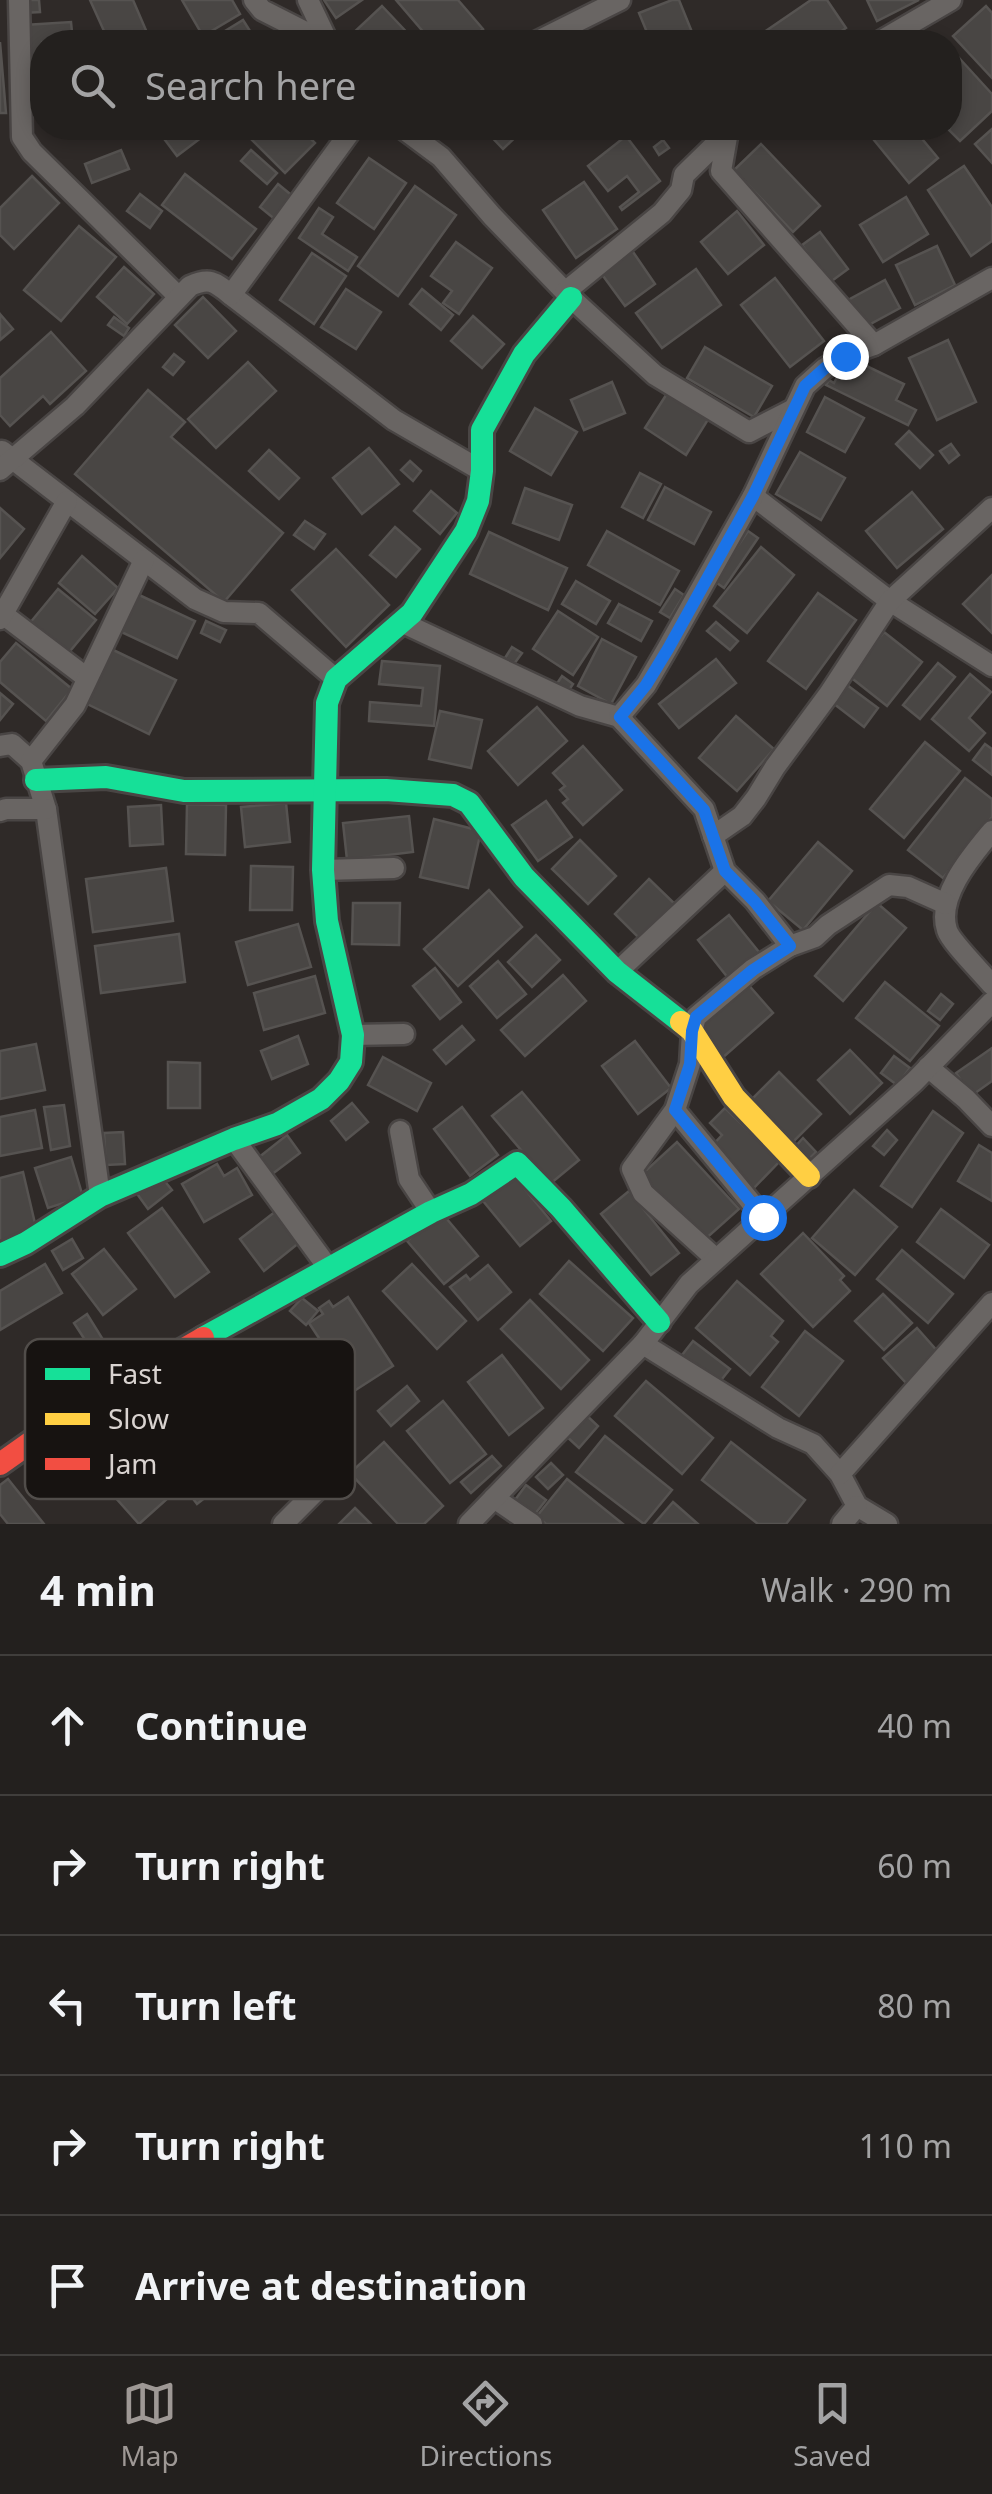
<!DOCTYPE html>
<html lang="en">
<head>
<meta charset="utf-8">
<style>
	:root { --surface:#23201e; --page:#2f2d2b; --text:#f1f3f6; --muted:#a3a3a4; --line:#403e3c; --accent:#9e9895 }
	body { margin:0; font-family:"Noto Sans",sans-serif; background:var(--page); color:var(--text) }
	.stop { position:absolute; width:30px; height:30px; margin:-22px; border:8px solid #1a73e8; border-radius:50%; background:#fff }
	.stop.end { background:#1a73e8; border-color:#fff; box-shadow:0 2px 10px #0008 }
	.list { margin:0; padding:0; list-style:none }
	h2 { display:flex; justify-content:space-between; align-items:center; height:130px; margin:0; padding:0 40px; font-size:42px }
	h2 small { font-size:32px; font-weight:400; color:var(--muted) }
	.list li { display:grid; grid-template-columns:65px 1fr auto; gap:30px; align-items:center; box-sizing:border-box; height:140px; padding:0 40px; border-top:2px solid var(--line) }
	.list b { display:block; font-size:38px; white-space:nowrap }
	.list em { font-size:32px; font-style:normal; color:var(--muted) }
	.icon { flex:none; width:55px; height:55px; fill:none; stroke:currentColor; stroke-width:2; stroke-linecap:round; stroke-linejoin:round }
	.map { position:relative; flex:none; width:992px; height:1524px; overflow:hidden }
	.search { position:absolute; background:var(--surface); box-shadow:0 5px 15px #0003; left:30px; right:30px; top:30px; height:110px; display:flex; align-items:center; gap:25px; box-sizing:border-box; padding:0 35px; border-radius:40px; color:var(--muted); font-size:38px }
	.sheet { height:830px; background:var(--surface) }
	nav { display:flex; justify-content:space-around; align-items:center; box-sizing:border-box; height:140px; border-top:2px solid var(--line); background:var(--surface); font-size:28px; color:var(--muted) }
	nav a { display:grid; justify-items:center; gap:5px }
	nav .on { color:var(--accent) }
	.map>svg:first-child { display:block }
	.building { fill:#494644; stroke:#565351; stroke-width:2.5 }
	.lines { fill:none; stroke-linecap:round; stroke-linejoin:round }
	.street-casing { stroke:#494544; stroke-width:25 }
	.fast-casing { stroke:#494544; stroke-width:28 }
	.slow-casing { stroke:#494544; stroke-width:28 }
	.jam-casing { stroke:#494544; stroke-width:28 }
	.street { stroke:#696563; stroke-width:20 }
	.fast { stroke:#16e098; stroke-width:22 }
	.slow { stroke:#ffcf43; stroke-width:22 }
	.jam { stroke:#f24e42; stroke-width:22 }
	.route { stroke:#1a73e8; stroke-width:12 }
	.key { fill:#171311; stroke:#514d4a; stroke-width:2.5 }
	.key-label { font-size:28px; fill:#d9d3d0 }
</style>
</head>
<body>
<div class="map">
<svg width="992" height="1524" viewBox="0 0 992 1524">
	<rect width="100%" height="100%" fill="#2f2a28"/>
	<g class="building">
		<path d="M24,0H39L40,12L24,13Z"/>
		<path d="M90,0H133L151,42H109Z"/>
		<path d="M182,0H232L240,14L203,36Z"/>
		<path d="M324,0H362L336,18Z"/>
		<path d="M396,0H458L483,29L467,42H432Z"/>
		<path d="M672,0H679L696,42H651L639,13Z"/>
		<path d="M811,0H827L846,28L825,42H761L757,37Z"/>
		<path d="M867,0H919L877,21Z"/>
		<path d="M382,6L416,42H354L349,37Z"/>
		<path d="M986,6L992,13V78L953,36Z"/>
		<path d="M243,20L257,42H207Z"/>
		<path d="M71,22L73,42H42V115L30,116L25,25Z"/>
		<path d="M0,42L6,113H0Z"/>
		<path d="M950,48L992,94V111L960,141L947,128H950Z"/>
		<path d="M156,128H214L177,156Z"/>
		<path d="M240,128H300L315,143L285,173Z"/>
		<path d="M483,128H525L503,149Z"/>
		<path d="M876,128H913L938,158L909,183L869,134Z"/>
		<path d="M992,129V163L975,144Z"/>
		<path d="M626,136L660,181L622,210L620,207L639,192L627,176L608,191L588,166Z"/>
		<path d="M663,140L669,148L659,155L654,147Z"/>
		<path d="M761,144L820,206L793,232L734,170Z"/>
		<path d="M121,150L129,169L92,183L85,164Z"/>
		<path d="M251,150L277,173L267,184L241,161Z"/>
		<path d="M369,158L406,183L374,229L337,203Z"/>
		<path d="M964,166L992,207V241L971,256L928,190Z"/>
		<path d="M185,174L256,229L232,259L162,205Z"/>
		<path d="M32,176L59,203L14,249L0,235V208Z"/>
		<path d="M584,182L617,229L576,258L543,210Z"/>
		<path d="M278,184L295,198L277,221L260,207Z"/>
		<path d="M415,186L456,215L398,296L358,266Z"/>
		<path d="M140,194L162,211L150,228L127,211Z"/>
		<path d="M906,197L928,234L883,262L860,225Z"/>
		<path d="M319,208L333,217L322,234L357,257L348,271L299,238Z"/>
		<path d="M737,211L764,245L728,274L701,242Z"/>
		<path d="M79,226L116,257L61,321L24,290Z"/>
		<path d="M820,232L848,269L829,283L802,245Z"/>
		<path d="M456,242L492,268L459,314L443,303L452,291L431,276Z"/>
		<path d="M629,246L655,284L625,306L598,269Z"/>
		<path d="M937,246L955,285L915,305L896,265Z"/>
		<path d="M312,253L346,276L314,324L280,300Z"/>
		<path d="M124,267L154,294L127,324L97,297Z"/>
		<path d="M696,269L721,305L662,348L636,313Z"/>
		<path d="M775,278L824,341L790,367L741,305Z"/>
		<path d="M885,280L900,308L863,328L848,300Z"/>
		<path d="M346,289L381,312L356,349L321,327Z"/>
		<path d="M422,289L453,315L441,330L410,304Z"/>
		<path d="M203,297L236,331L208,358L175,325Z"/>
		<path d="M0,314L13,329L0,340Z"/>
		<path d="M473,316L504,344L482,368L451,341Z"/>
		<path d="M114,317L129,328L124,336L108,325Z"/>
		<path d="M51,332L86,371L50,404L43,396L10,426L0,415V378Z"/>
		<path d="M948,340L976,402L937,420L909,358Z"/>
		<path d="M705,347L772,386L754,417L687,378Z"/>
		<path d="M174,354L184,362L173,375L163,367Z"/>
		<path d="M854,360L904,384L896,400L916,410L908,425L826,385L829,380L834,383L844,364L851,367Z"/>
		<path d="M248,362L276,391L216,448L188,419Z"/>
		<path d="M612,382L625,413L584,430L571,400Z"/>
		<path d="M148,390L185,422L171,437L283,533L224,602L75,474Z"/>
		<path d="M668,392L709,418L686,455L645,428Z"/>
		<path d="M825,397L864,418L845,452L807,432Z"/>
		<path d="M535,408L577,432L551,475L510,451Z"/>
		<path d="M909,431L933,455L920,468L896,444Z"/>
		<path d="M951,444L959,455L949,463L940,451Z"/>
		<path d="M369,448L399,484L362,514L333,478Z"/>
		<path d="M269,450L299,478L279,499L249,471Z"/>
		<path d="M800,452L845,478L821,520L776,494Z"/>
		<path d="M410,461L421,471L413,481L401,470Z"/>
		<path d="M640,473L661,484L643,518L622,507Z"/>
		<path d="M665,487L711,512L694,544L648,520Z"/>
		<path d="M525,488L572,505L559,540L513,523Z"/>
		<path d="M431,491L457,513L440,534L414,511Z"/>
		<path d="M912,492L943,529L897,568L866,531Z"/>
		<path d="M0,508L24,529L0,558Z"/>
		<path d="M305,521L325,534L314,549L294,535Z"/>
		<path d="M395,527L420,549L396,577L370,555Z"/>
		<path d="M607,531L679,571L660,605L588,565Z"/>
		<path d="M748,531L758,538L724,588L714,581Z"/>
		<path d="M489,532L567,568L548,610L470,574Z"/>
		<path d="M761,547L794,575L747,633L714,606Z"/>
		<path d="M336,549L389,605L346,647L292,590Z"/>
		<path d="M82,556L118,588L95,614L59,583Z"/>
		<path d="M992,575V633L963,604Z"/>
		<path d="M576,581L610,601L596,624L562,604Z"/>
		<path d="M58,589L96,620L66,656L29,624Z"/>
		<path d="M675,589L684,595L670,618L660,612Z"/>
		<path d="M818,593L856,620L806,689L768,661Z"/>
		<path d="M137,594L195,621L177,658L119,631Z"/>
		<path d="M619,604L652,621L641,641L608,623Z"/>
		<path d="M558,611L598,637L573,675L533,649Z"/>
		<path d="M206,621L226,630L220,642L201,633Z"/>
		<path d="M716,622L738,641L730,650L707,631Z"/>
		<path d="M884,632L922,662L887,706L849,676Z"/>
		<path d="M602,639L636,657L611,704L578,686Z"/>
		<path d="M16,643L72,689L46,721L0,682V662Z"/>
		<path d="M107,647L176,680L149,734L81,701Z"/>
		<path d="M512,647L522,653L514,664L505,658Z"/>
		<path d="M716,659L736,683L679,728L659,704Z"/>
		<path d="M382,661L440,666L434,726L369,721L370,702L421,706L423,688L379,684Z"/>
		<path d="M938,663L955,677L920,719L903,705Z"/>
		<path d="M970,674L991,692L969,718L985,733L969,751L932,719Z"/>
		<path d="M562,676L573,684L567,693L556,685Z"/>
		<path d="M843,682L878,708L864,727L829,700Z"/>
		<path d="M0,693L13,704L0,720Z"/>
		<path d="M537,707L567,741L518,785L488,751Z"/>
		<path d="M440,711L482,720L471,768L429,759Z"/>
		<path d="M736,716L774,749L737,791L699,758Z"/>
		<path d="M925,742L960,771L904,838L870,809Z"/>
		<path d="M985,744L992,749V775L973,760Z"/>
		<path d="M583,746L622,790L583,825L563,803L568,799L560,790L565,786L553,773Z"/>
		<path d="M965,778L992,799V817L943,878L908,850Z"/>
		<path d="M546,801L572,837L538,861L512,825Z"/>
		<path d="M286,803L290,842L245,847L241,807Z"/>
		<path d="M187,804L226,805L225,855L186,854Z"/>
		<path d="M161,805L163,844L130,846L128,807Z"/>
		<path d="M409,816L413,852L347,860L343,823Z"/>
		<path d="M434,819L481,831L468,888L420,877Z"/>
		<path d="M580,840L616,876L588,904L552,869Z"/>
		<path d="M818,842L852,871L803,930L768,901Z"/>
		<path d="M251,866L293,867L292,910H250Z"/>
		<path d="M166,868L173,921L93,932L86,879Z"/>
		<path d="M649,879L677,906L643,942L615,914Z"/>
		<path d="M489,890L522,927L458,986L424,949Z"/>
		<path d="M353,903H400L399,945L352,944Z"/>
		<path d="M877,903L906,928L843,1001L815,976Z"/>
		<path d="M729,915L763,957L732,983L698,940Z"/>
		<path d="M298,924L311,967L248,985L236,942Z"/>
		<path d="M179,934L185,982L101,993L95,946Z"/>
		<path d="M536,935L560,960L532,987L508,962Z"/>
		<path d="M498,961L526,994L497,1018L470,986Z"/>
		<path d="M435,968L461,1002L440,1019L413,986Z"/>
		<path d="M563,975L586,1001L525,1056L501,1030Z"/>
		<path d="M315,976L325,1013L264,1030L254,993Z"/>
		<path d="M746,982L773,1013L720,1060L693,1029Z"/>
		<path d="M885,982L939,1026L910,1061L856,1018Z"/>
		<path d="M941,994L953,1004L940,1020L928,1011Z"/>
		<path d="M462,1026L474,1040L446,1064L434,1050Z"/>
		<path d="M298,1036L308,1064L272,1079L261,1051Z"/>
		<path d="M635,1041L671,1088L638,1114L602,1066Z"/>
		<path d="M36,1044L45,1090L0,1099V1051Z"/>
		<path d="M992,1048V1081L971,1096L956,1073Z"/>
		<path d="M850,1050L882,1083L850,1114L818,1080Z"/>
		<path d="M894,1056L910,1068L897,1085L881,1073Z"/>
		<path d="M383,1057L431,1083L417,1111L368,1085Z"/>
		<path d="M168,1062L200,1063V1108H168Z"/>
		<path d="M779,1072L821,1114L789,1146L747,1104Z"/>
		<path d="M522,1092L579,1160L550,1184L492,1116Z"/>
		<path d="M352,1103L368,1122L346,1140L331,1121Z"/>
		<path d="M64,1105L70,1146L51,1150L44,1107Z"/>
		<path d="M462,1107L498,1155L470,1176L434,1129Z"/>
		<path d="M725,1108L780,1161L751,1191L709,1149L722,1135L710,1123Z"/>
		<path d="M35,1110L42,1148L0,1156V1117Z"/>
		<path d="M933,1111L963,1133L912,1207L881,1186Z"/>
		<path d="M887,1130L897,1140L884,1155L873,1146Z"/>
		<path d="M123,1132L125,1164L106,1165L104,1133Z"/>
		<path d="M287,1135L300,1153L271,1175L258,1158Z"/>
		<path d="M803,1138L816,1152L807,1161L794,1148Z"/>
		<path d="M677,1142L739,1209L702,1242L641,1175Z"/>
		<path d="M979,1145L992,1153V1201L958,1181Z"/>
		<path d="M71,1157L83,1197L48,1208L35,1168Z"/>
		<path d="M217,1164L224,1176L237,1168L252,1195L204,1222L182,1184Z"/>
		<path d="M23,1172L37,1232L0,1241V1178Z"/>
		<path d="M158,1173L172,1190L148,1209L135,1191Z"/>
		<path d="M514,1176L551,1221L520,1246L483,1201Z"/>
		<path d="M854,1190L897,1227L855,1275L812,1238Z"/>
		<path d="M629,1191L679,1253L651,1275L601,1214Z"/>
		<path d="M162,1208L209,1272L175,1297L128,1233Z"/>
		<path d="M941,1209L989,1245L964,1278L917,1242Z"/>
		<path d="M276,1211L300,1242L264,1271L240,1239Z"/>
		<path d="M441,1212L478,1256L444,1284L407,1241Z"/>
		<path d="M803,1233L844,1276L840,1280L850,1291L813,1327L761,1274Z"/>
		<path d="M72,1239L83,1258L63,1270L52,1251Z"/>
		<path d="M104,1249L136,1289L103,1315L72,1274Z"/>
		<path d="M902,1250L953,1294L928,1323L877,1279Z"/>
		<path d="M569,1261L633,1318L603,1351L540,1294Z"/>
		<path d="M45,1264L62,1293L0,1330V1291Z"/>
		<path d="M412,1264L466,1321L437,1349L383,1291Z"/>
		<path d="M488,1265L511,1292L478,1320L450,1287L466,1275L470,1280Z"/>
		<path d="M737,1281L783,1321L771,1336L778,1342L750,1375L696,1328Z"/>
		<path d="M883,1294L912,1323L884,1350L855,1321Z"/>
		<path d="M348,1297L393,1366L354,1391L309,1323L323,1314L319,1308L329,1301L333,1307Z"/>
		<path d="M302,1298L318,1311L306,1325L290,1311Z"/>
		<path d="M530,1300L589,1360L561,1389L501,1329Z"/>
		<path d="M87,1314L102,1338L89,1346L74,1323Z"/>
		<path d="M917,1328L939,1353L906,1383L883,1358Z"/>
		<path d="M805,1331L843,1361L799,1416L762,1387Z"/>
		<path d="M693,1341L730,1369L718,1384L682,1355Z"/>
		<path d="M502,1355L543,1408L509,1435L468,1382Z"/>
		<path d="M646,1381L713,1438L682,1474L615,1416Z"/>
		<path d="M407,1386L419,1401L391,1426L378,1411Z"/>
		<path d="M443,1401L486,1454L450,1483L407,1431Z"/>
		<path d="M178,1411L229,1479L197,1504L146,1436Z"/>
		<path d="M585,1414L598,1426L579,1448L566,1436Z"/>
		<path d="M108,1434L167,1499L139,1524L81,1459Z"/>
		<path d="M605,1436L672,1490L644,1524L576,1472Z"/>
		<path d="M384,1442L443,1506L424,1524H398L350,1473Z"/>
		<path d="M731,1442L805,1500L786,1524H758L702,1480Z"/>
		<path d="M492,1456L501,1466L471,1493L461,1482Z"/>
		<path d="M551,1463L563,1475L548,1489L536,1477Z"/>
		<path d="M8,1479L44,1524H8L0,1514V1485Z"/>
		<path d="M567,1479L623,1524H546L537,1516Z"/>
		<path d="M526,1485L546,1500L531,1519L512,1504Z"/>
		<path d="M673,1502L698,1524H654Z"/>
		<path d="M355,1508L371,1524H339Z"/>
	</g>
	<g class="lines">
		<defs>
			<g id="street">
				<path d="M19,0L22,137L32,152L178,296"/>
				<path d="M254,0L262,10L325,42"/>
				<path d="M308,0L328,42"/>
				<path d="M536,42L620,0"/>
				<path d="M879,42L951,0"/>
				<path d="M402,128L441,157L492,216L571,298L655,375L749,432L792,410"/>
				<path d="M728,131L721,171L874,345"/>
				<path d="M565,292L662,213L681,190L684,175L729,131"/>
				<path d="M231,295L394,420L482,471"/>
				<path d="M2,451L195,599L224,612L259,613L336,679"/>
				<path d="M0,470L75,406L190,286C210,277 215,282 231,295L353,128"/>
				<path d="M753,496L890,601L992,666"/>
				<path d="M0,612L87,678"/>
				<path d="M0,619L67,501"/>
				<path d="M401,622L580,706L619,717L704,809L725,871L755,901L790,946"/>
				<path d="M619,717L646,685L667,649L753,496L805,386L825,368L845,356L874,345L992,278"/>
				<path d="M0,746L12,744L31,761L46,809L100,1196"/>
				<path d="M31,761L75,705L144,560"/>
				<path d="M0,811L6,809H46"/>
				<path d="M992,831C973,854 936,896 947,930C950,941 983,974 992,985"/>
				<path d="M713,836L742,816L756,798L775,767L829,694L890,601L992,508"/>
				<path d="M323,870L394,868"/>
				<path d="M617,972L725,871"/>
				<path d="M353,1035L404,1034"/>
				<path d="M928,1067L966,1099L992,1126"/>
				<path d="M675,1110L763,1217"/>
				<path d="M400,1131L409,1179L431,1212"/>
				<path d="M234,1139L329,1269"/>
				<path d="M716,1259L643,1193L632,1169L675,1110L690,1064L692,1031L696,1017L753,969L790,946L815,937L828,925L889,885L908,887L946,904"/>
				<path d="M643,1344L778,1428L813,1444L840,1474L857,1506L887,1524"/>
				<path d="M840,1474L992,1303"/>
				<path d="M494,1498L532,1524"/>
				<path d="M283,1524L317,1490L326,1485"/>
				<path d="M469,1524L643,1344L689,1284L914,1082L992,1002"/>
				<path d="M842,1524L857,1506"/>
			</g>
			<g id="fast">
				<path d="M36,780L106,777L184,791L386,790L453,795L469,803L524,877L617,972L681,1022"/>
				<path d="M0,1255L26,1243L100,1196L234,1139L277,1124L321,1099L339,1081L351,1062L353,1035L327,921L323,870L327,703L336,679L412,613L466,531L478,501L482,471V430L524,354L571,298"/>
				<path d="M203,1338L431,1212L471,1194L517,1163L561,1208L659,1322"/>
			</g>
			<path id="slow" d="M681,1022L692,1031L734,1097L809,1176"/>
			<path id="jam" d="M0,1464L65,1418L203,1338"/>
		</defs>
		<use href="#street" class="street-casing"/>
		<use href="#fast" class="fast-casing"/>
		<use href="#slow" class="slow-casing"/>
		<use href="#jam" class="jam-casing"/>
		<use href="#street" class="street"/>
		<use href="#fast" class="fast"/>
		<use href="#slow" class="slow"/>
		<use href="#jam" class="jam"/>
	</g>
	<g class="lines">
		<path class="route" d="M763,1217L675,1110L690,1064L692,1031L696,1017L753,970L790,946L755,902L725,871L704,810L620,717L646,685L668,649L753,496L805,386L825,368L845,356"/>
	</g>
	<rect x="25" y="1339" width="330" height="160" rx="15" class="key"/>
	<rect x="45" y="1368" width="45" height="12" fill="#16e098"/>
	<rect x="45" y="1413" width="45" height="12" fill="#ffcf43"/>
	<rect x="45" y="1458" width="45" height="12" fill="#f24e42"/>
	<g class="key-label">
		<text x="108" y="1384">Fast</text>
		<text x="108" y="1429">Slow</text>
		<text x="108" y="1474">Jam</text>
	</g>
</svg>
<div class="stop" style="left:763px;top:1217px"></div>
<div class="stop end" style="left:845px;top:356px"></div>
<div class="search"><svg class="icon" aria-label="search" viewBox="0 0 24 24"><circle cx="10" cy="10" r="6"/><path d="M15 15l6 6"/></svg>Search here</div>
</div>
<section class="sheet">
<h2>4 min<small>Walk · 290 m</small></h2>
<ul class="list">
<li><svg class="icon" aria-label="ahead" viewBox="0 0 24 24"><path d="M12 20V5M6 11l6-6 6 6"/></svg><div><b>Continue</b></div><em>40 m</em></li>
<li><svg class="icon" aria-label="right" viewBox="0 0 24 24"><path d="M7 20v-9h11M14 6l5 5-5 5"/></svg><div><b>Turn right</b></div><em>60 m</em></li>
<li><svg class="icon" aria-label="left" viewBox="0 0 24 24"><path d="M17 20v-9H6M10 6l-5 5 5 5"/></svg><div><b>Turn left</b></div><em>80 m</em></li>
<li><svg class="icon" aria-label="right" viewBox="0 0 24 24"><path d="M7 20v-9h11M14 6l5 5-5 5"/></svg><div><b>Turn right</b></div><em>110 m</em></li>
<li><svg class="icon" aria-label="arrive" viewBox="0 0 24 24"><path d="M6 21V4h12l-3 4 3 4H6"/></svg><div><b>Arrive at destination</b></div></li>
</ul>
</section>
<nav>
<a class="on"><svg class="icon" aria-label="map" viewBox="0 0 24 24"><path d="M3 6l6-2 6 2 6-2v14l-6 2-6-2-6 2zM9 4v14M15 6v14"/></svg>Map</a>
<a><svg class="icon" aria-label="directions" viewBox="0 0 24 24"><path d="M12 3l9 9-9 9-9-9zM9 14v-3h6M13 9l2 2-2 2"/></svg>Directions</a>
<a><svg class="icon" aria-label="saved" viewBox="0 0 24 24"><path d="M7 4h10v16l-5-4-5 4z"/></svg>Saved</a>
</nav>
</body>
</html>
